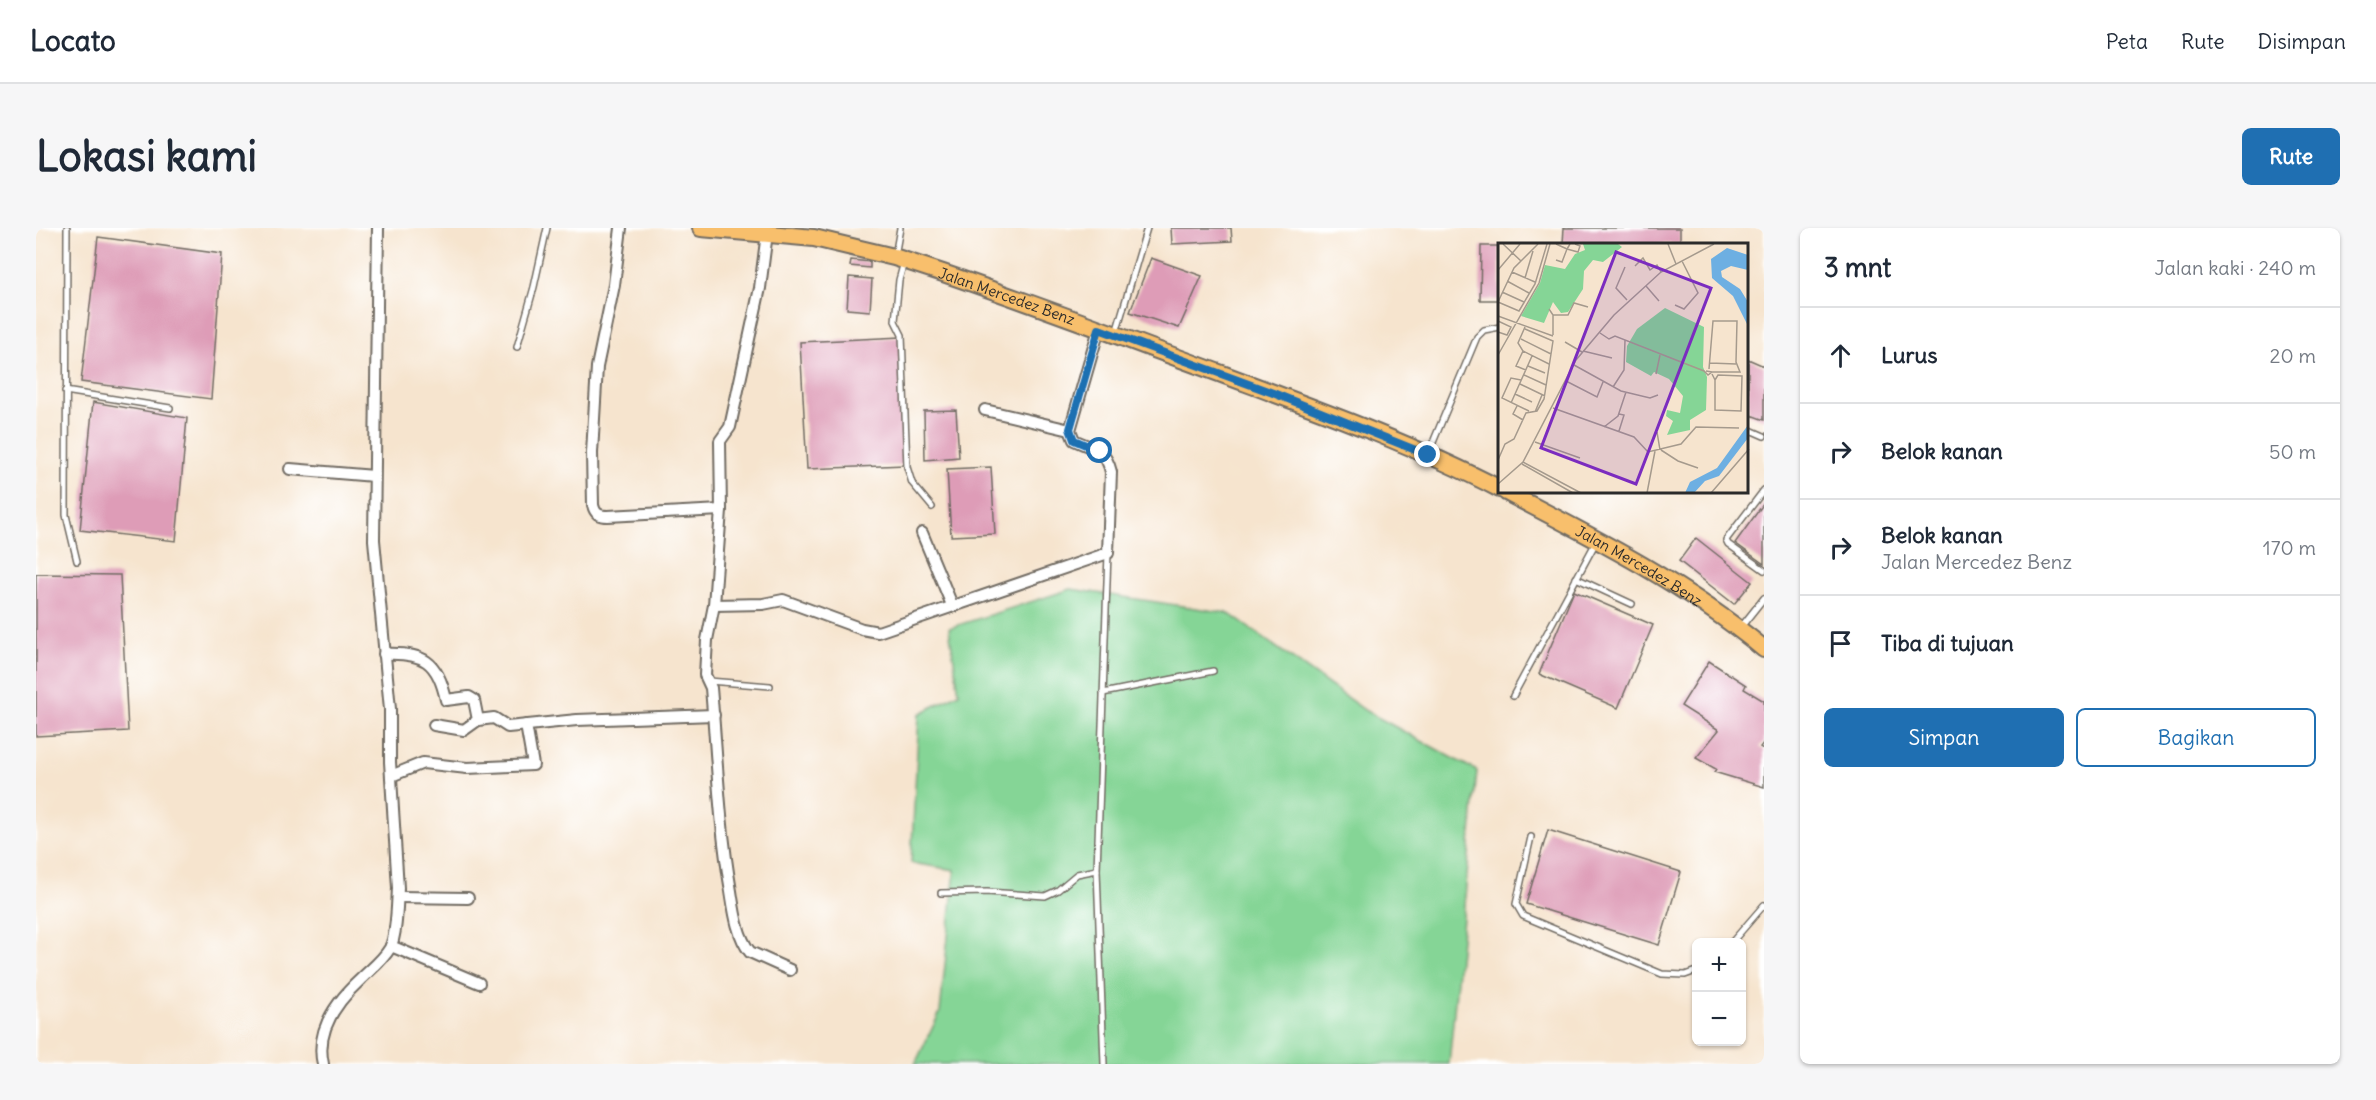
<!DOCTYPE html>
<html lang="id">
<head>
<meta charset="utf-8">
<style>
	:root { --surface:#fff; --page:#f6f6f7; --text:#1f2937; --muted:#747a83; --line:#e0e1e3; --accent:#1f6fb2 }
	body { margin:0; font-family:Delius,sans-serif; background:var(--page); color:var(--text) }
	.controls { position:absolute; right:18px; bottom:18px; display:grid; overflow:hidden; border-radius:9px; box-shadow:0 2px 4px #0004 }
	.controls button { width:54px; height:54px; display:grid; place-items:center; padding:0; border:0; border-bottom:2px solid var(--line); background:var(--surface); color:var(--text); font:30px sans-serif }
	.stop { position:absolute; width:18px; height:18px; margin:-14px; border:4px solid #1f6fb2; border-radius:50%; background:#fff }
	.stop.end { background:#1f6fb2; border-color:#fff; box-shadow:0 2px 6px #0008 }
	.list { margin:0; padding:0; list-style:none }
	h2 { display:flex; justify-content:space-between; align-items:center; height:78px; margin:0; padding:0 24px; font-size:26px }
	h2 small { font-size:20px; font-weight:400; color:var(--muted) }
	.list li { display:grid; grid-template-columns:39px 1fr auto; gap:18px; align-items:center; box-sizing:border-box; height:96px; padding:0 24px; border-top:2px solid var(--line) }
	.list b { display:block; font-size:22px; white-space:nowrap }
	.list p { margin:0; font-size:20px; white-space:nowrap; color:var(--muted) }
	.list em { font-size:20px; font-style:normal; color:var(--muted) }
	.actions { display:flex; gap:12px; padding:18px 24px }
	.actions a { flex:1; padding:14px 0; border:2px solid var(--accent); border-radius:9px; text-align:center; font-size:21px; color:var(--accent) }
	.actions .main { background:var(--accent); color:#fff }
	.icon { flex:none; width:33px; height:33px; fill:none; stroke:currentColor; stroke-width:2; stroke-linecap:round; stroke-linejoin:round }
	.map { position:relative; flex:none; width:1728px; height:836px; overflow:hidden; border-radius:9px }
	header { display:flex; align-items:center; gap:36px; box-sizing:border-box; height:84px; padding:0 30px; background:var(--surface); border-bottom:2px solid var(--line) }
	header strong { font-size:28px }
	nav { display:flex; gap:33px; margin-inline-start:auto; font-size:21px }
	.intro { display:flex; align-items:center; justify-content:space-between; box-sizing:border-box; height:144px; padding:0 36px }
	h1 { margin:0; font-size:42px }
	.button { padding:15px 27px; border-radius:9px; background:var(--accent); color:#fff; font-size:21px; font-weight:700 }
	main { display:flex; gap:36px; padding:0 36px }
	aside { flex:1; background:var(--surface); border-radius:9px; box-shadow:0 2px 4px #0004 }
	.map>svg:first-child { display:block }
	.green { fill:#85d596; stroke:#588060; stroke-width:1.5 }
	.building { fill:#de9cb7 }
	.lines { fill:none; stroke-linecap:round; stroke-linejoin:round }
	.service-casing { stroke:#726c64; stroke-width:8 }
	.minor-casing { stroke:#726c64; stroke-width:14 }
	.primary-casing { stroke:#726c64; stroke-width:20 }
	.service { stroke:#fff; stroke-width:5 }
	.minor { stroke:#fff; stroke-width:10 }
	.primary { stroke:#f8bf6c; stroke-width:16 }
	.route { stroke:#1f6fb2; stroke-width:8 }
	.labels { text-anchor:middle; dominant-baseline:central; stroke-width:4.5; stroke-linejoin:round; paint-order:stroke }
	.street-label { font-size:15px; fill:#2b2b2b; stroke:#fff }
	.inset-road { fill:none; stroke:#a59a8d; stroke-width:1.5 }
	.view { fill:#7b2cbf; fill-opacity:0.15; stroke:#7b2cbf; stroke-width:3 }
	.inset-edge { fill:none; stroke:#2b2b2b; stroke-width:3 }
</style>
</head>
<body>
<header>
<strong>Locato</strong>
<nav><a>Peta</a><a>Rute</a><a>Disimpan</a></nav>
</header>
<div class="intro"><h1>Lokasi kami</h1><a class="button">Rute</a></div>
<main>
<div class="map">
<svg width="1728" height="836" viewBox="0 0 1728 836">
	<rect width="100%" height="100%" fill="#fff"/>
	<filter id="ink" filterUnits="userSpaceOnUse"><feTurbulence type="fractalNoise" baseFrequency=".0167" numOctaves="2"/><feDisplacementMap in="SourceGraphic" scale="12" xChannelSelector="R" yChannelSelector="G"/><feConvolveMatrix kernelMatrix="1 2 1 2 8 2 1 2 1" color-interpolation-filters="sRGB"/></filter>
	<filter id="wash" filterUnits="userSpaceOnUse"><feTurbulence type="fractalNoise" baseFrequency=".008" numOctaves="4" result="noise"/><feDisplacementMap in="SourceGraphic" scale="24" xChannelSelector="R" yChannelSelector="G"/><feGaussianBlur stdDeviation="1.35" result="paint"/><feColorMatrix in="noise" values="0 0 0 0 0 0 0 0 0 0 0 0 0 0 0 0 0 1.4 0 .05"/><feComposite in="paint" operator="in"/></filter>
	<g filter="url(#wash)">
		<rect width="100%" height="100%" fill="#f6e4ce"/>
		<path class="green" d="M1035,361L1192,385L1330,483L1441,543L1413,836H879L904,784L919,642L875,635L883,486L923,465L913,400Z"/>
		<g id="blocks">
			<g class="building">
				<path d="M1135,0H1195L1196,13L1136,16Z"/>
				<path d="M1528,0H1644V16H1527Z"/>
				<path d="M62,9L186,26L175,171L45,154Z"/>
				<path d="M1445,18H1464V72H1444Z"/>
				<path d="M1115,30L1166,48L1143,100L1094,84Z"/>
				<path d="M815,32L834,34V40L814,38Z"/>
				<path d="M813,49L836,51L834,83L811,81Z"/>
				<path d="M865,109L869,237L771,241L764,114Z"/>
				<path d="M1712,131L1728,138V192L1712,186Z"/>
				<path d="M57,174L151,190L140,313L44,302Z"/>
				<path d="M920,182L923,229L889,232L888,183Z"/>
				<path d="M955,239L959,306L915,308L911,241Z"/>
				<path d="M1728,275V336L1699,315Z"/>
				<path d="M1660,310L1716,354L1698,376L1643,333Z"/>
				<path d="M0,346L84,347L92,503L0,508Z"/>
				<path d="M1538,363L1617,397L1582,480L1503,446Z"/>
				<path d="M1673,433L1710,457L1708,461L1728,473V514L1724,519L1728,522V559L1678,544L1680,541L1660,530L1683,502L1645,478Z"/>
				<path d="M1512,602L1645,644L1623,717L1490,676Z"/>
			</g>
		</g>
	</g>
	<g filter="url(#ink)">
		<use href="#blocks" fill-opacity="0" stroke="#726c64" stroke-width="1.5"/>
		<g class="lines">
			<defs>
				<g id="service">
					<path d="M31,0L30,287L41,333"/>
					<path d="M859,28L864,0"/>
					<path d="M868,34L863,52L859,93L866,107L871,239L876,255L896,279"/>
					<path d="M1080,105L1111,0"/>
					<path d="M481,119L498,59L511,0"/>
					<path d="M29,163L134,180"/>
					<path d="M1712,201L1728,208"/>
					<path d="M1393,224L1441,109L1448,102L1464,99"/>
					<path d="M1728,262L1690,312L1692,316L1728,342"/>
					<path d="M1540,350L1596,376"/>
					<path d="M1705,399L1728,370"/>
					<path d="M673,453L734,458"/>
					<path d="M1067,465L1177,443"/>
					<path d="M1477,468L1560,314"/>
					<path d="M1495,609L1480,676L1487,688L1626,746L1649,747L1660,743"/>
					<path d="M905,665L951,664L1009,668L1022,662L1041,646L1061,642"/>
					<path d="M1696,714L1728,677"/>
					<path d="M1068,836L1061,642L1072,325"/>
				</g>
				<g id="minor">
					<path d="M585,0L578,57L561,139L556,225L557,277C559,286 563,288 572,288L685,282"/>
					<path d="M731,5L724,60L694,199L684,213L685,282L678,377L671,412L669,447L675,460C681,528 683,595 695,663C698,682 701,708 714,724L754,742"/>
					<path d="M949,182L1034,202"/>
					<path d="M254,241L338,248"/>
					<path d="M886,305L916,377"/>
					<path d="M678,377L727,376L747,372L826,401L842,404L1072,325L1075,244C1069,220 1059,222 1038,212L1034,202L1063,101"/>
					<path d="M348,426C387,424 402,433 410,472L433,469L438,472L442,492L458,490L472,499L541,492L678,487"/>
					<path d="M398,497L428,502L442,492"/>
					<path d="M355,548L387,535L431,540L497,537L490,497"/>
					<path d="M362,669L432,670"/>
					<path d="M355,718L443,755"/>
					<path d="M287,836C279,802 301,773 325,751C335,741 347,732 354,720C361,706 361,676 362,660L354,534V481L338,312L342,0"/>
				</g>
				<g id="primary">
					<path id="s1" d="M665,0L778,10L858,29L907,45C1001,77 1093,112 1186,146C1280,181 1375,215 1464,261"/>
					<path id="s2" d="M1470,264C1559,310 1651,357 1728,421"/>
				</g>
			</defs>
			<use href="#service" class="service-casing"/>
			<use href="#minor" class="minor-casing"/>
			<use href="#primary" class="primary-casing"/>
			<use href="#service" class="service"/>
			<use href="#minor" class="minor"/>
			<use href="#primary" class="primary"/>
		</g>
	</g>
	<g class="lines" filter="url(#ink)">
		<path class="route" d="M1064,223L1038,212L1034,201L1063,101L1237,165L1392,227"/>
	</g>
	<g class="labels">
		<g class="street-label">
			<text stroke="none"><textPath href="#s1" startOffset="315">Jalan Mercedez Benz</textPath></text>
			<text stroke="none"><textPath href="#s2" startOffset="152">Jalan Mercedez Benz</textPath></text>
		</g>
	</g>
	<g transform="translate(1462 15)">
		<rect width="250" height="250" fill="#f6e4ce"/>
		<path d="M85,1H120L124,4L105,19L95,17L86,28L85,46L70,69L63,70L55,59L46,80L23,73L42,40L47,22L67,26L77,11L87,7ZM167,65L206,84L205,124L209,134L208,167L192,177V187L169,192L175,178L168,173L169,167L182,170L185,153L171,136L156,129L153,133L128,119L129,103L139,86Z" fill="#85d596"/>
		<path d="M229,5L250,12V27L233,23L223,28L224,34L242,46L250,59V83L235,53L214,35L213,16ZM250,182V195L221,233L207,238L196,250H187L192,239L219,225Z" fill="#6dafe2"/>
		<path class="inset-road" d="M5,1L23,18M72,1L69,6L80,9L82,3L77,1M170,1L178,21M58,17L64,19L69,6L58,1M137,23L145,15L152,27L159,22L163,29M127,24L118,45L129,57M0,27L22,1M14,29L37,39M27,35L35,8M9,38L31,50M148,43L161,58M4,49L26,59M0,59L21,68L37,41L49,1M0,59L16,25L40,1M177,62L186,66L200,50L184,18M51,66L55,72V92M55,72H70L76,60L90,64M0,73L55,93M0,78L13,84L9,92L0,89M27,84L20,100L25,108L18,123L28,127M102,90L111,96L117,93L206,128L210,132L214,129L208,128M23,96L53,111M67,99L84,109M25,108L51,121M85,108L114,115M0,112L41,40L52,1M212,120L238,121M76,122L123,148L152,155L160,152M30,123L47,130M211,126L215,78H239L238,119L242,129H214M158,131L162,112M214,131L217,137V167L243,168L244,133L220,132L217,137M26,132L48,142M23,137L13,135L4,155L31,168M68,138L99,154L105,139M22,141L47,153M115,144L126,127L127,97M17,151L34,159M13,160L34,113M19,163L15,171L25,177M55,165L136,194L150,209L183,201L198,184L241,185M37,169L44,152M106,184L120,173L128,149M121,188L126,172L121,171M159,189L162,207M37,199L82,215M163,207L180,218L200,225M0,217L7,201L16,196L28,170L39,168L46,156L55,98L27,86M25,219L83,250M24,221L75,250M0,241L25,219L78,117L116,72L163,29L216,1M149,250L157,208M213,250L251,206"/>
		<path class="view" d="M118,9L213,45L138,241L43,205Z"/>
		<rect width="250" height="250" class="inset-edge"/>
	</g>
</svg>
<div class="controls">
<button>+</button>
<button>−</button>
</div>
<div class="stop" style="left:1064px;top:223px"></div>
<div class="stop end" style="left:1392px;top:227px"></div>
</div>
<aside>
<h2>3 mnt<small>Jalan kaki · 240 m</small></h2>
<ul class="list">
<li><svg class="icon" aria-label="ahead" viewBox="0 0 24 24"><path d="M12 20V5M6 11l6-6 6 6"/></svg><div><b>Lurus</b></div><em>20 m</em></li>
<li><svg class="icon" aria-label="right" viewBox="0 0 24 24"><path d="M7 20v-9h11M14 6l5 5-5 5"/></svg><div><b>Belok kanan</b></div><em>50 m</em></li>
<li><svg class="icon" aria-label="right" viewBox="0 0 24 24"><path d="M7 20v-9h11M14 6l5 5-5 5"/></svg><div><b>Belok kanan</b><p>Jalan Mercedez Benz</p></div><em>170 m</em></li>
<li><svg class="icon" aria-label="arrive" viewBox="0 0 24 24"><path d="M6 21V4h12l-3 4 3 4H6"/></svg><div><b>Tiba di tujuan</b></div></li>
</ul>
<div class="actions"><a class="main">Simpan</a><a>Bagikan</a></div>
</aside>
</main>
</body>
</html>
